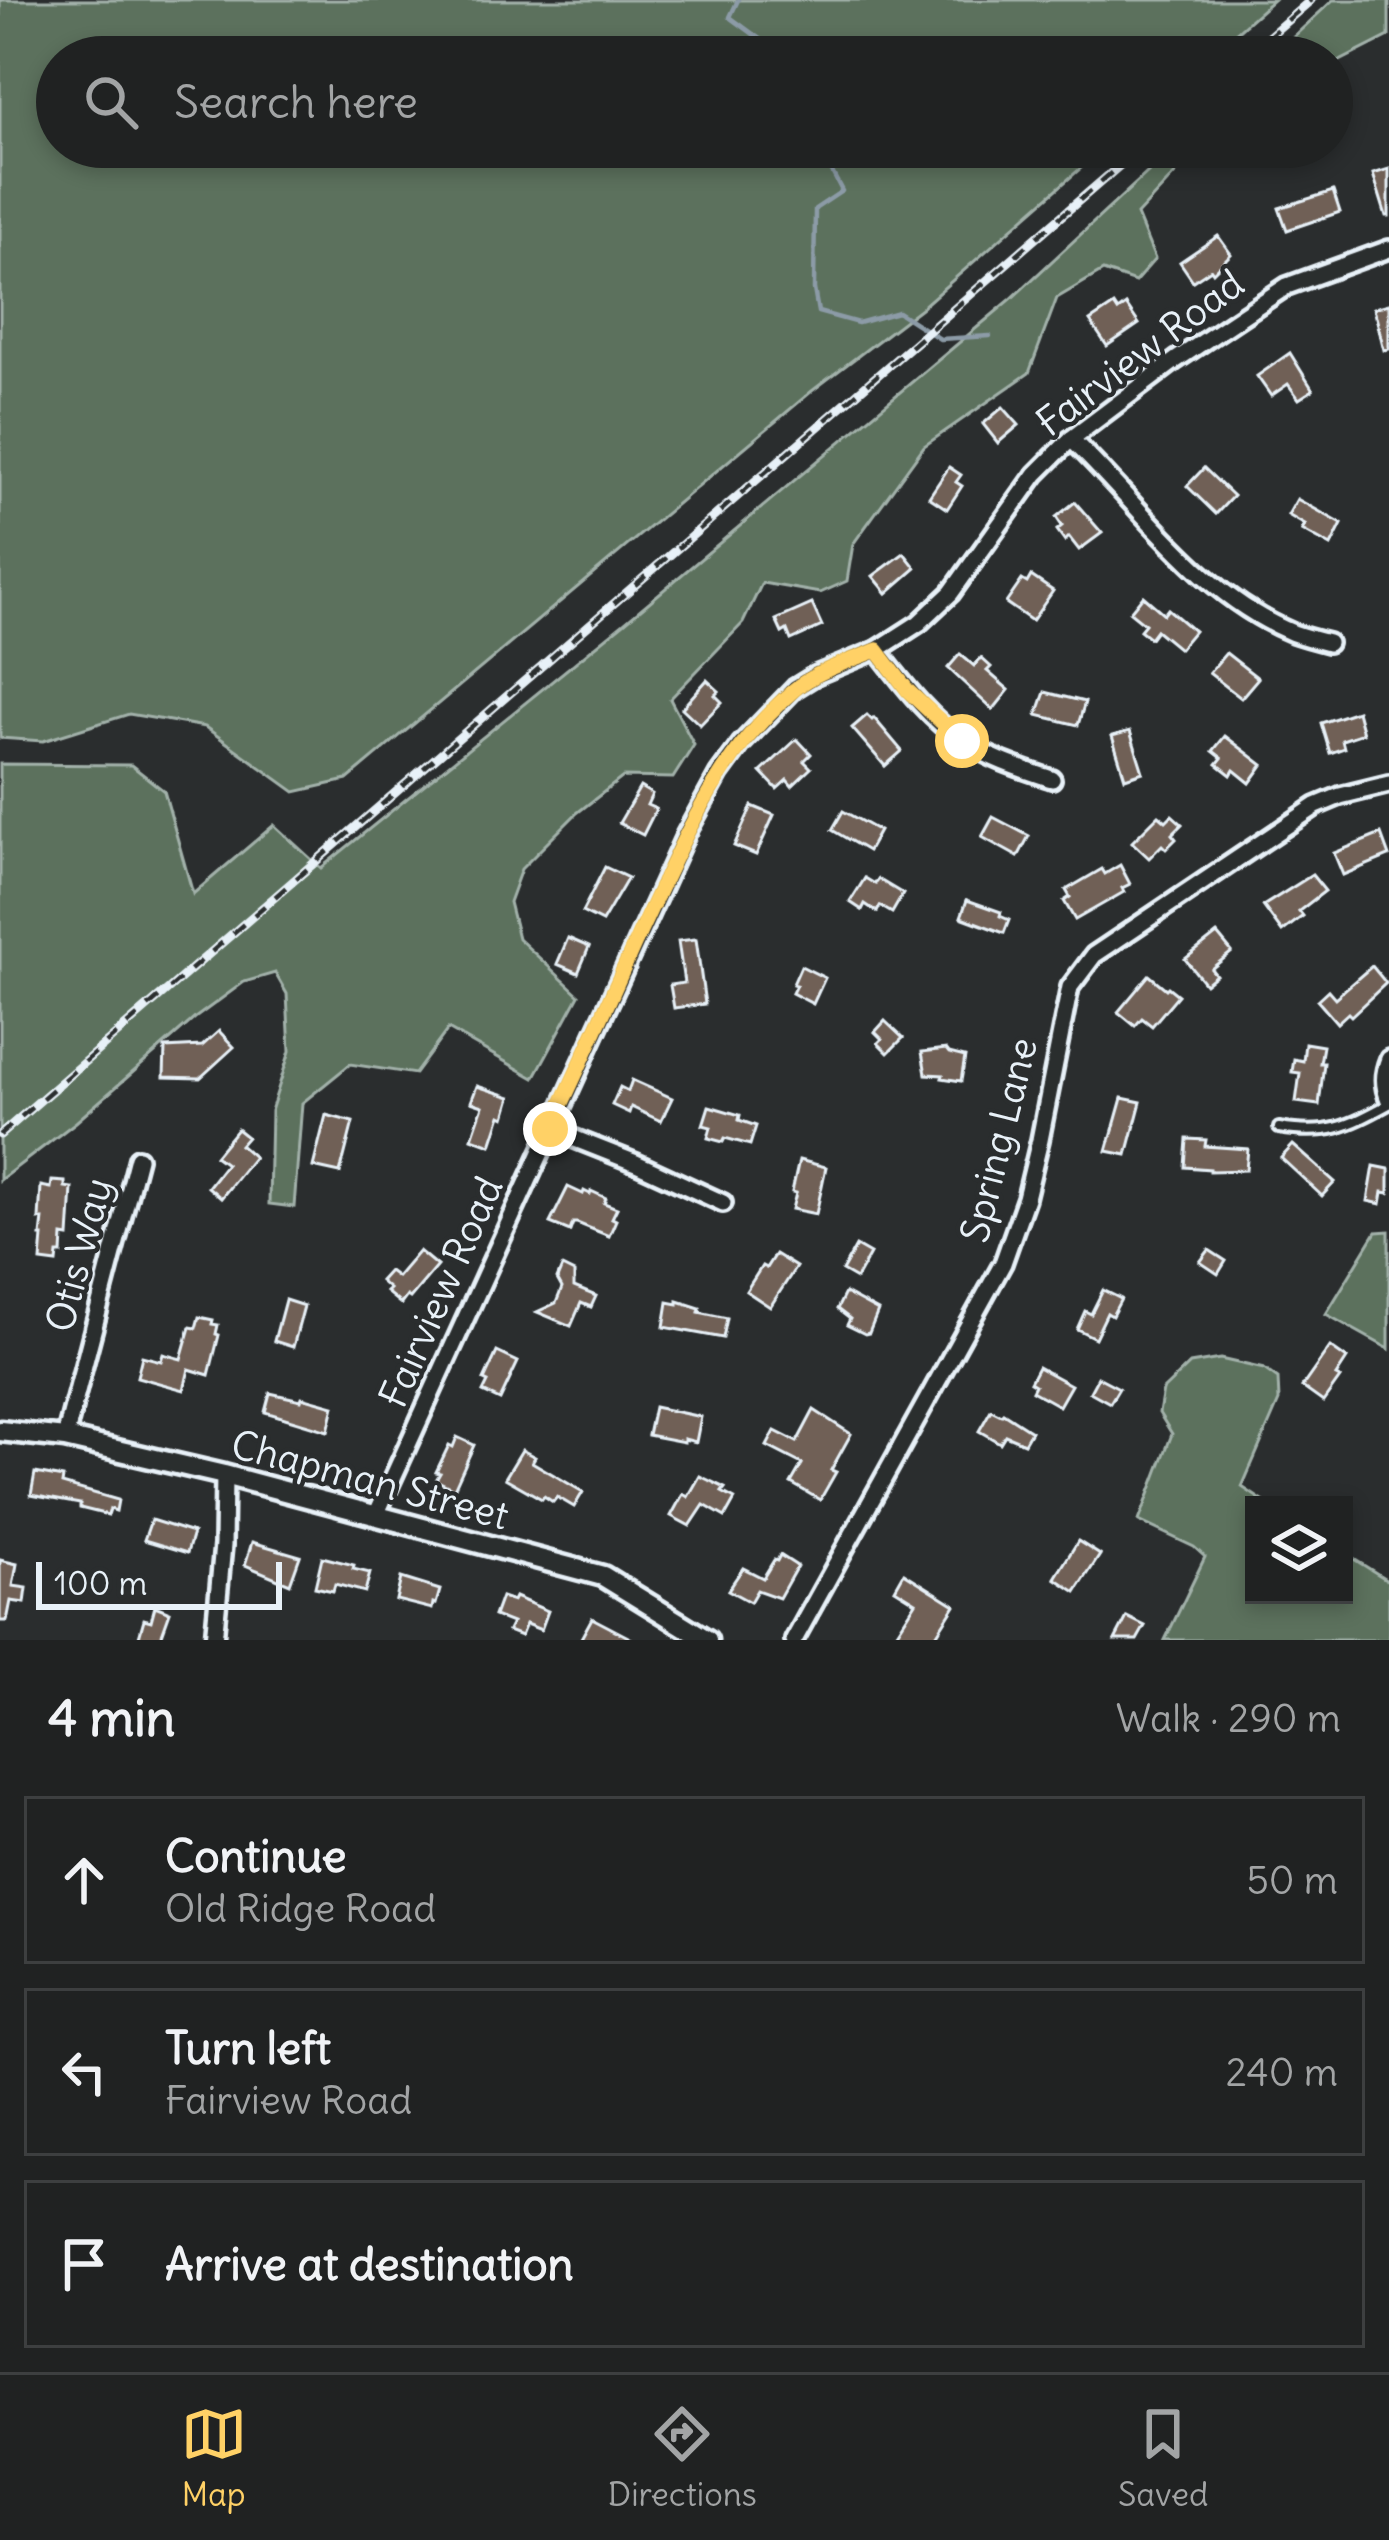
<!DOCTYPE html>
<html lang="en">
<head>
<meta charset="utf-8">
<style>
	:root { --surface:#202222; --page:#2d2f2f; --text:#f1f3f6; --muted:#a2a4a5; --line:#3d3f40; --accent:#ffd166 }
	body { margin:0; font-family:Delius,sans-serif; background:var(--page); color:var(--text) }
	.controls { position:absolute; right:36px; bottom:36px; display:grid; overflow:hidden; border-radius:0px; box-shadow:0 6px 18px #0003 }
	.controls button { width:108px; height:108px; display:grid; place-items:center; padding:0; border:0; border-bottom:3px solid var(--line); background:var(--surface); color:var(--text); font:60px sans-serif }
	.scale { position:absolute; left:36px; bottom:30px; width:246px; box-sizing:border-box; padding-left:12px; border:6px solid #e8f1f8; border-top:0; font-size:33px; line-height:42px; white-space:nowrap; color:#e8f1f8; -webkit-text-stroke:9px #2a2d2e; paint-order:stroke }
	.stop { position:absolute; width:36px; height:36px; margin:-27px; border:9px solid #ffd166; border-radius:50%; background:#fff }
	.stop.end { background:#ffd166; border-color:#fff; box-shadow:0 3px 12px #0008 }
	.list { margin:0; padding:0; list-style:none }
	h2 { display:flex; justify-content:space-between; align-items:center; height:156px; margin:0; padding:0 48px; font-size:51px }
	h2 small { font-size:39px; font-weight:400; color:var(--muted) }
	.list li { display:grid; grid-template-columns:78px 1fr auto; gap:36px; align-items:center; box-sizing:border-box; height:168px; margin:0 24px 24px; padding:0 24px; border:3px solid var(--line); border-radius:0px }
	.list b { display:block; font-size:45px; white-space:nowrap }
	.list p { margin:0; font-size:39px; white-space:nowrap; color:var(--muted) }
	.list em { font-size:39px; font-style:normal; color:var(--muted) }
	.icon { flex:none; width:66px; height:66px; fill:none; stroke:currentColor; stroke-width:2; stroke-linecap:round; stroke-linejoin:round }
	.map { position:relative; flex:none; width:1389px; height:1640px; overflow:hidden }
	.search { position:absolute; background:var(--surface); box-shadow:0 6px 18px #0003; left:36px; right:36px; top:36px; height:132px; display:flex; align-items:center; gap:30px; box-sizing:border-box; padding:0 42px; border-radius:66px; color:var(--muted); font-size:45px }
	.sheet { height:732px; background:var(--surface) }
	nav { display:flex; justify-content:space-around; align-items:center; box-sizing:border-box; height:168px; border-top:3px solid var(--line); background:var(--surface); font-size:33px; color:var(--muted) }
	nav a { display:grid; justify-items:center; gap:6px }
	nav .on { color:var(--accent) }
	.map>svg:first-child { display:block }
	.green { fill:#5b715d; stroke:#a2b1aa; stroke-width:3 }
	.lines { fill:none; stroke-linecap:round; stroke-linejoin:round }
	.stream { stroke:#8c9ba7; stroke-width:4.5 }
	.building { fill:#706157; stroke:#e8f1f8; stroke-width:3 }
	.service-casing { stroke:#e8f1f8; stroke-width:16 }
	.minor-casing { stroke:#e8f1f8; stroke-width:24 }
	.tertiary-casing { stroke:#e8f1f8; stroke-width:27 }
	.service { stroke:#2a2d2e; stroke-width:8 }
	.minor { stroke:#2a2d2e; stroke-width:15 }
	.tertiary { stroke:#2a2d2e; stroke-width:18 }
	.rail-casing { stroke:#e8f1f8; stroke-width:9 }
	.rail { stroke:#2a2d2e; stroke-width:4.5; stroke-dasharray:14; stroke-linecap:butt }
	.route { stroke:#ffd166; stroke-width:15 }
	.labels { text-anchor:middle; dominant-baseline:central; stroke-width:9; stroke-linejoin:round; paint-order:stroke }
	.street-label { font-size:39px; fill:#e8f1f8; stroke:#2a2d2e }
</style>
</head>
<body>
<div class="map">
<svg width="1389" height="1640" viewBox="0 0 1389 1640">
	<rect width="100%" height="100%" fill="#2a2d2e"/>
	<filter id="ink" filterUnits="userSpaceOnUse"><feTurbulence type="fractalNoise" baseFrequency=".00833" numOctaves="2"/><feDisplacementMap in="SourceGraphic" scale="24" xChannelSelector="R" yChannelSelector="G"/><feConvolveMatrix kernelMatrix="1 2 1 2 8 2 1 2 1" color-interpolation-filters="sRGB"/></filter>
	<g filter="url(#ink)">
		<g class="green">
			<path d="M0,0H1273L1208,57H57V147H1105L921,308L812,391L347,780L295,792L205,727L129,714L43,741L0,738Z"/>
			<path d="M1333,0H1389V36L1332,65V57H1272Z"/>
			<path d="M1175,147H1205L1191,157L1137,215L1155,259L1135,282L1103,271L1057,298L1029,373L924,446L853,544L847,581L820,593L762,583L743,623L670,699L694,745L673,778L623,777L577,813L521,869L509,902L518,938L579,995L534,1078L448,1029L415,1074L350,1064L302,1103L294,1207L269,1204L271,1111L290,1051L287,994L275,973L244,982L195,1018L76,1122L0,1180V764L131,765L164,791L193,894L274,825L321,868L624,623L1010,300Z"/>
			<path d="M1389,1231V1349L1326,1314L1376,1232Z"/>
			<path d="M1220,1359L1264,1369L1278,1379L1279,1401L1242,1487L1269,1505H1254V1595H1344V1553L1389,1581V1640H1165L1205,1557L1194,1547L1139,1521L1172,1434L1159,1413L1163,1390L1190,1364Z"/>
		</g>
		<g class="lines">
			<g class="stream">
				<path d="M738,0L730,17L779,53L778,57"/>
				<path d="M819,147L842,191L815,209L814,289L818,312L858,323L898,312L940,339L990,336"/>
			</g>
		</g>
		<g class="building">
			<path d="M1389,169V216H1386L1373,174Z"/>
			<path d="M1333,191L1340,212L1287,230L1279,208Z"/>
			<path d="M1218,236L1231,254L1213,272L1211,269L1193,281L1180,262Z"/>
			<path d="M1389,304V349L1384,350L1374,308Z"/>
			<path d="M1114,305L1118,311L1126,305L1139,324L1107,346L1090,321Z"/>
			<path d="M1290,353L1313,390L1299,399L1288,384L1271,396L1257,376Z"/>
			<path d="M1003,407L1019,425L998,443L983,424Z"/>
			<path d="M949,467L961,475L956,482L962,486L947,509L929,497Z"/>
			<path d="M1204,468L1233,496L1216,514L1187,486Z"/>
			<path d="M1297,499L1342,524L1331,546L1302,530L1305,525L1288,515Z"/>
			<path d="M1075,502L1102,533L1079,550L1069,537L1065,541L1057,530L1062,526L1056,517Z"/>
			<path d="M904,553L916,568L887,593L873,576Z"/>
			<path d="M1031,576L1053,591L1032,621L1006,603L1022,580L1027,583Z"/>
			<path d="M1143,596L1164,614L1168,609L1194,631L1179,649L1156,630L1150,638L1140,630L1145,624L1130,612Z"/>
			<path d="M812,604L822,626L791,640L787,630L782,633L776,620Z"/>
			<path d="M1226,653L1258,678L1241,698L1209,673Z"/>
			<path d="M960,654L974,666L981,658L991,667L987,671L1009,690L993,710L948,668Z"/>
			<path d="M707,680L719,691L715,695L722,702L700,725L682,708Z"/>
			<path d="M1045,692L1085,702L1078,725L1037,715Z"/>
			<path d="M1357,711L1363,733L1342,740L1344,748L1330,753L1321,723Z"/>
			<path d="M867,715L872,720L874,718L902,751L885,766L852,728Z"/>
			<path d="M1130,731L1143,772L1125,778L1112,736Z"/>
			<path d="M1225,736L1263,765L1250,783L1234,770L1231,775L1217,764L1222,758L1213,751Z"/>
			<path d="M797,739L811,754L804,761L811,768L792,786L787,780L777,789L761,772Z"/>
			<path d="M640,787L652,794L647,805L656,809L643,835L619,823Z"/>
			<path d="M752,806L774,815L756,855L734,846Z"/>
			<path d="M843,811L879,831L868,851L832,830Z"/>
			<path d="M1159,815L1166,821L1172,815L1182,824L1172,834L1176,839L1166,849L1162,845L1149,858L1132,842Z"/>
			<path d="M993,817L1029,836L1018,857L982,837Z"/>
			<path d="M1381,834L1389,856L1343,875L1334,853Z"/>
			<path d="M1120,865L1130,884L1122,888L1124,892L1075,920L1064,901L1070,897L1066,890L1102,869L1105,874Z"/>
			<path d="M605,867L628,878L602,922L582,912Z"/>
			<path d="M1312,875L1325,891L1299,911L1303,916L1282,932L1263,906Z"/>
			<path d="M865,878L875,884L878,879L903,894L892,913L880,906L877,912L865,904L862,910L850,902Z"/>
			<path d="M967,900L1001,912L1000,916L1009,920L1004,933L961,917Z"/>
			<path d="M1217,934L1232,952L1211,969L1216,975L1205,984L1185,959Z"/>
			<path d="M568,938L589,947L578,973L557,964Z"/>
			<path d="M696,939L705,1004L674,1008L670,985L684,983L678,941Z"/>
			<path d="M801,966L825,978L813,1004L792,993L796,985L793,984Z"/>
			<path d="M1372,966L1386,983L1351,1016L1348,1013L1337,1023L1317,1000L1328,990L1335,998Z"/>
			<path d="M1149,975L1166,989L1168,987L1178,995L1152,1026L1142,1018L1135,1026L1118,1012Z"/>
			<path d="M885,1021L903,1038L888,1053L878,1043L882,1039L875,1032Z"/>
			<path d="M219,1031L234,1047L200,1078L164,1077L165,1048L202,1046Z"/>
			<path d="M1305,1043L1323,1046L1320,1063H1324L1319,1105L1296,1102L1300,1073L1292,1072L1294,1059L1303,1061Z"/>
			<path d="M946,1049L949,1053L965,1057L961,1081L942,1078L943,1075L926,1074L922,1052Z"/>
			<path d="M632,1080L672,1098L661,1121L631,1107L629,1113L612,1105L620,1087L628,1091Z"/>
			<path d="M477,1086L511,1097L505,1117L501,1115L491,1145L472,1138L483,1106L471,1102Z"/>
			<path d="M1122,1098L1141,1102L1127,1155L1107,1151Z"/>
			<path d="M709,1106L740,1115L739,1120L756,1126L750,1145L725,1138L723,1142L708,1138L711,1127L703,1125Z"/>
			<path d="M326,1115L353,1122L340,1173L313,1167Z"/>
			<path d="M237,1129L247,1137L240,1145L254,1157L221,1198L208,1187L226,1164L215,1156Z"/>
			<path d="M1187,1139L1206,1140L1205,1146L1248,1149L1246,1170L1210,1171V1169L1185,1167Z"/>
			<path d="M1293,1145L1335,1182L1322,1196L1281,1158Z"/>
			<path d="M799,1160L826,1167L816,1214L792,1209L796,1193L792,1192Z"/>
			<path d="M1374,1166L1389,1169V1193L1383,1192L1381,1204L1368,1201Z"/>
			<path d="M52,1181L65,1182V1187L72,1188L69,1237L63,1236L62,1254H58L57,1263L41,1261L43,1236H41L43,1219H39L41,1186L51,1188Z"/>
			<path d="M568,1187L583,1194L584,1191L590,1194L591,1191L606,1198L604,1203L617,1208L612,1218L616,1220L609,1236L577,1223H573L570,1231L550,1223Z"/>
			<path d="M856,1246L870,1254L856,1279L842,1271Z"/>
			<path d="M1209,1250L1226,1261L1218,1274L1200,1262Z"/>
			<path d="M419,1251L437,1266L410,1298L407,1296L401,1304L386,1292L389,1289L380,1281L389,1271L397,1277Z"/>
			<path d="M775,1254L796,1267L770,1307L746,1291L762,1266L766,1268Z"/>
			<path d="M562,1267L574,1273V1287L596,1296L591,1307L581,1303L571,1326L537,1312L556,1303L562,1288L557,1279Z"/>
			<path d="M1103,1290L1121,1299L1112,1316L1107,1313L1095,1338L1077,1329L1085,1311L1091,1314Z"/>
			<path d="M845,1293L878,1311L869,1333L865,1334L847,1325L850,1319L837,1309Z"/>
			<path d="M285,1300L304,1306L293,1347L274,1341Z"/>
			<path d="M678,1301L700,1308L699,1312L727,1318L723,1338L664,1327L668,1302L678,1304Z"/>
			<path d="M199,1317L213,1320L212,1324L218,1325L216,1334L219,1335L209,1375L189,1369L184,1390L137,1377L142,1356L161,1361L163,1354L181,1359L190,1327L196,1328Z"/>
			<path d="M1330,1347L1347,1359L1336,1376L1340,1378L1323,1402L1302,1387Z"/>
			<path d="M497,1352L518,1362L500,1400L483,1392L488,1382L484,1380Z"/>
			<path d="M1038,1367L1071,1385L1059,1406L1032,1391L1035,1385L1030,1382Z"/>
			<path d="M1098,1377L1119,1388L1110,1403L1090,1392Z"/>
			<path d="M270,1393L301,1400L302,1397L334,1406L328,1431L265,1412Z"/>
			<path d="M654,1407L701,1417L696,1442L684,1439V1442L648,1435Z"/>
			<path d="M814,1410L851,1434L831,1470L836,1472L820,1500L791,1483L802,1464L767,1446L775,1431L797,1442Z"/>
			<path d="M991,1410L1001,1415L1003,1413L1031,1431L1024,1443L1005,1435L1000,1443L979,1431Z"/>
			<path d="M457,1437L474,1445L454,1489L436,1480L440,1473L436,1472L449,1445L453,1447Z"/>
			<path d="M522,1450L535,1457L532,1462L583,1492L574,1507L557,1497L553,1502L544,1496L542,1499L505,1478Z"/>
			<path d="M35,1473L63,1478L62,1484L118,1500L116,1511L110,1509L108,1515L80,1508V1504L31,1495Z"/>
			<path d="M700,1476L725,1488L722,1492L735,1499L725,1517L704,1505L690,1526L671,1516L683,1494L688,1497Z"/>
			<path d="M151,1520L193,1533L187,1553L144,1540Z"/>
			<path d="M1078,1541L1100,1555L1076,1592L1055,1578Z"/>
			<path d="M252,1542L300,1556L290,1584L245,1565Z"/>
			<path d="M780,1555L797,1566L779,1598L757,1590L750,1602L728,1590L743,1568L763,1578L774,1560L777,1561Z"/>
			<path d="M322,1557L354,1565L353,1569L370,1573L365,1592L335,1584L333,1591L315,1587Z"/>
			<path d="M0,1560L17,1564L13,1586L27,1588L25,1603L11,1601L7,1621H0Z"/>
			<path d="M904,1573L955,1605L933,1640H892L916,1602L895,1589Z"/>
			<path d="M401,1578L440,1590L436,1604L433,1603L432,1609L396,1600Z"/>
			<path d="M501,1597L513,1601L515,1597L548,1611L541,1630L526,1624L521,1636L508,1631L512,1623L494,1616Z"/>
			<path d="M155,1606L170,1612L160,1640H138L144,1619L151,1621Z"/>
			<path d="M1127,1617L1145,1626L1137,1640H1115Z"/>
			<path d="M592,1618L634,1640H580Z"/>
		</g>
		<g class="lines">
			<defs>
				<path id="service" d="M1279,1128C1328,1136 1347,1127 1389,1104"/>
				<g id="minor">
					<path d="M1071,439C1141,506 1200,595 1293,633C1304,637 1316,640 1328,643"/>
					<path d="M877,650C902,682 929,719 963,741C990,759 1022,769 1052,779"/>
					<path d="M1389,1059C1383,1074 1383,1085 1389,1100"/>
					<path d="M550,1129L636,1163L723,1203"/>
					<path d="M65,1438L138,1158"/>
					<path d="M376,1515L686,834L719,774L741,744L795,688L816,675L877,650L919,623L951,593L1036,474L1071,439L1176,360L1287,286L1389,249"/>
					<path d="M214,1640L223,1545L224,1475"/>
					<path d="M794,1640L1003,1263L1026,1198L1040,1140L1070,987L1094,955L1106,947L1316,806L1340,796L1389,784"/>
				</g>
				<path id="tertiary" d="M0,1431L65,1438L224,1475L603,1576L707,1640"/>
			</defs>
			<use href="#service" class="service-casing"/>
			<use href="#minor" class="minor-casing"/>
			<use href="#tertiary" class="tertiary-casing"/>
			<use href="#service" class="service"/>
			<use href="#minor" class="minor"/>
			<use href="#tertiary" class="tertiary"/>
			<defs>
				<g id="rail">
					<path d="M1245,57L1311,0"/>
					<path d="M0,1135L1141,147"/>
				</g>
			</defs>
			<use href="#rail" class="rail-casing"/>
			<use href="#rail" class="rail"/>
		</g>
	</g>
	<g class="lines" filter="url(#ink)">
		<path class="route" d="M550,1129C580,1065 609,1001 638,936C680,847 717,755 794,690C817,670 850,661 877,650L908,691L962,741"/>
	</g>
	<g class="labels">
		<g class="street-label">
			<text transform="translate(1140 353) rotate(-37)">Fairview Road</text>
			<text transform="translate(999 1140) rotate(-76)">Spring Lane</text>
			<text transform="translate(79 1255) rotate(-75)">Otis Way</text>
			<text transform="translate(441 1292) rotate(-66)">Fairview Road</text>
			<text transform="translate(370 1480) rotate(15)">Chapman Street</text>
		</g>
	</g>
</svg>
<div class="controls">
<button><svg class="icon" aria-label="layers" viewBox="0 0 24 24"><path d="M12 4l9 5-9 5-9-5zM3 14l9 5 9-5"/></svg></button>
</div>
<div class="scale">100 m</div>
<div class="stop" style="left:962px;top:741px"></div>
<div class="stop end" style="left:550px;top:1129px"></div>
<div class="search"><svg class="icon" aria-label="search" viewBox="0 0 24 24"><circle cx="10" cy="10" r="6"/><path d="M15 15l6 6"/></svg>Search here</div>
</div>
<section class="sheet">
<h2>4 min<small>Walk · 290 m</small></h2>
<ul class="list">
<li><svg class="icon" aria-label="ahead" viewBox="0 0 24 24"><path d="M12 20V5M6 11l6-6 6 6"/></svg><div><b>Continue</b><p>Old Ridge Road</p></div><em>50 m</em></li>
<li><svg class="icon" aria-label="left" viewBox="0 0 24 24"><path d="M17 20v-9H6M10 6l-5 5 5 5"/></svg><div><b>Turn left</b><p>Fairview Road</p></div><em>240 m</em></li>
<li><svg class="icon" aria-label="arrive" viewBox="0 0 24 24"><path d="M6 21V4h12l-3 4 3 4H6"/></svg><div><b>Arrive at destination</b></div></li>
</ul>
</section>
<nav>
<a class="on"><svg class="icon" aria-label="map" viewBox="0 0 24 24"><path d="M3 6l6-2 6 2 6-2v14l-6 2-6-2-6 2zM9 4v14M15 6v14"/></svg>Map</a>
<a><svg class="icon" aria-label="directions" viewBox="0 0 24 24"><path d="M12 3l9 9-9 9-9-9zM9 14v-3h6M13 9l2 2-2 2"/></svg>Directions</a>
<a><svg class="icon" aria-label="saved" viewBox="0 0 24 24"><path d="M7 4h10v16l-5-4-5 4z"/></svg>Saved</a>
</nav>
</body>
</html>
